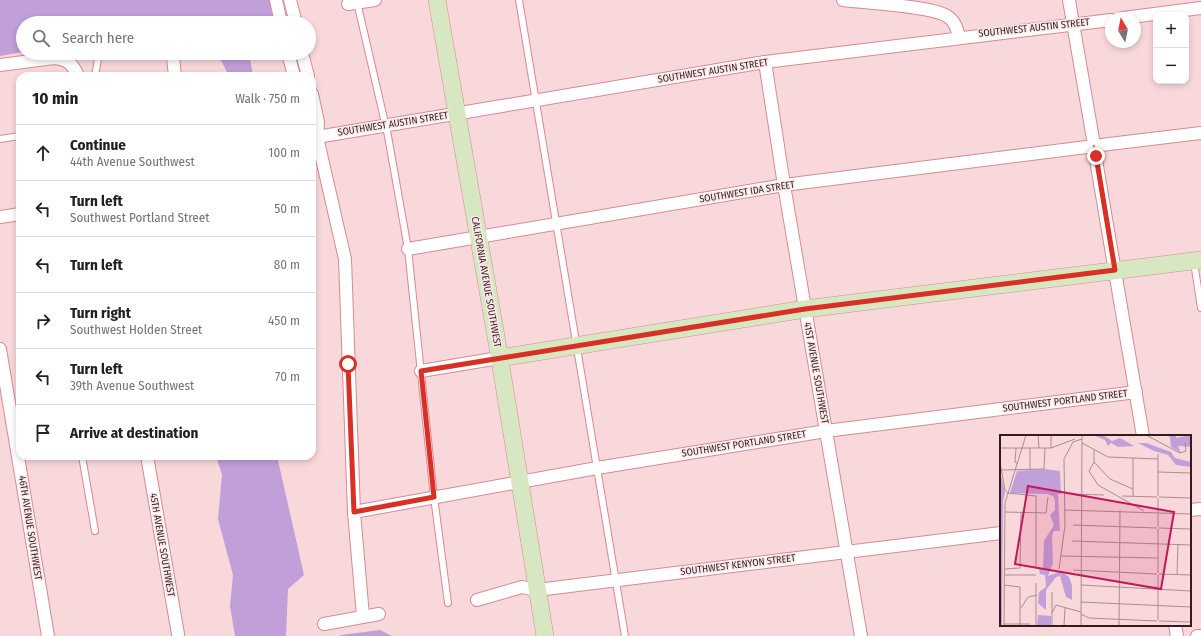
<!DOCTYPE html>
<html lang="en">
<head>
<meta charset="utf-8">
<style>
	:root { --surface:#fff; --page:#f2f2f2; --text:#202124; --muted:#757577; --line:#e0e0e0 }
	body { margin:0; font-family:"Fira Sans Condensed",sans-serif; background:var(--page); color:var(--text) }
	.controls { position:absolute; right:12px; top:12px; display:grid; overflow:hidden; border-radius:8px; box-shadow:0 2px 6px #0003 }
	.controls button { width:36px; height:36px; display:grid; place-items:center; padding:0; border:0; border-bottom:1px solid var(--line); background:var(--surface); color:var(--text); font:20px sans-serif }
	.compass { position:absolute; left:1105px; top:12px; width:36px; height:36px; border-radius:50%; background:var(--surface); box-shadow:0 2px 6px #0003; rotate:350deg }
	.stop { position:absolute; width:12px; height:12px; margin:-9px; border:3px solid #d93025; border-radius:50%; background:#fff }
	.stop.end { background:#d93025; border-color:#fff; box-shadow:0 1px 4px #0008 }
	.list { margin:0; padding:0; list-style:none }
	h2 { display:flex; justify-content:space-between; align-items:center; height:52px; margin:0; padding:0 16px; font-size:17px }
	h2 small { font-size:13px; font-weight:400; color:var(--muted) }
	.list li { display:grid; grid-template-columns:26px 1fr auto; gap:12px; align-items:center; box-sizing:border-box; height:56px; padding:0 16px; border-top:1px solid var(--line) }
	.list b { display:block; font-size:15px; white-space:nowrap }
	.list p { margin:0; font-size:13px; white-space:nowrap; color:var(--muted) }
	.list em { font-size:13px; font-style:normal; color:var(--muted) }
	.icon { flex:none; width:22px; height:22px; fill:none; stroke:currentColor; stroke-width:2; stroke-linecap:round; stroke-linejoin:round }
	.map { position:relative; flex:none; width:1201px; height:636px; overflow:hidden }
	.search { position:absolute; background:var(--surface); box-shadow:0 2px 6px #0003; left:16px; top:16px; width:300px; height:44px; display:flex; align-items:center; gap:10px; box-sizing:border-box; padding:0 14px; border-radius:22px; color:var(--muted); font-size:15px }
	.panel { position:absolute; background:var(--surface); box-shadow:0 2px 6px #0003; left:16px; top:72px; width:300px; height:388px; border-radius:12px }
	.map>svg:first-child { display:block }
	.green { fill:#c19fd8 }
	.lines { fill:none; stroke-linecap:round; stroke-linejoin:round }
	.lane-casing { stroke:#d68a94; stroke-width:8 }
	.street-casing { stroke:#d68a94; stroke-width:14 }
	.secondary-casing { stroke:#d68a94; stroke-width:18 }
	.lane { stroke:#fff; stroke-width:6 }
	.street { stroke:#fff; stroke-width:12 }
	.secondary { stroke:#d6e7c1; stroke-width:17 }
	.route { stroke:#d93025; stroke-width:5 }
	.labels { text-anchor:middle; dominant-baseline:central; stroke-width:3; stroke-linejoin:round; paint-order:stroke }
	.street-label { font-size:10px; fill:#37191e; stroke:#fbeaeb }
	.inset-road { fill:none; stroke:#ab8c8f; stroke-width:1 }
	.view { fill:#c2185b; fill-opacity:0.15; stroke:#c2185b; stroke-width:2 }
	.inset-edge { fill:none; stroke:#37191e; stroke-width:2 }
</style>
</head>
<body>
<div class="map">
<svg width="1201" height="636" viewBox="0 0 1201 636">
	<rect width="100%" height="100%" fill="#f9d8db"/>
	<g class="green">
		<path d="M0,0H269L273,18L244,21V23H23V52L0,56Z"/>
		<path d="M217,53H249L253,76H229Z"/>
		<path d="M216,456H277L304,575L288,589L286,636H235L230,606L233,575L218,519L222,475Z"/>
		<path d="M380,630L392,636H340L341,635Z"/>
	</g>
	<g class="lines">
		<defs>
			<g id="lane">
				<path d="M519,0L625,636"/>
				<path d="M357,2L388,136L408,249L434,497L448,603"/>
				<path d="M95,76L99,53"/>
				<path d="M0,139L20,136"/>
				<path d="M1194,262L1201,308"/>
				<path d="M82,456L95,531"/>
			</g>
			<g id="street">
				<path d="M276,0L281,23"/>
				<path d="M290,0L296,23"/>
				<path d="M843,0C867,3 930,6 947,16C955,21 957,29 959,37"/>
				<path d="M1069,0L1093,139"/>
				<path d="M348,4L375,0"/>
				<path d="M1123,18L1201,8"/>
				<path d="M288,53L294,76"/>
				<path d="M302,53L308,76"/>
				<path d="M173,57L175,76"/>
				<path d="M765,62L784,185L861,636"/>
				<path d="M0,65L54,58C67,59 73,64 78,76"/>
				<path d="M312,94L318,122L317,137L345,259L354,512L363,616"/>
				<path d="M317,137L765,62L1111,20"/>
				<path d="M1101,145L1201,133"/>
				<path d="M1095,154L1143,436"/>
				<path d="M0,217L20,214"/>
				<path d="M408,249L784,185L1087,147"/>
				<path d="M0,349L48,636"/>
				<path d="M421,371L499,358"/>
				<path d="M147,456L178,634"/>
				<path d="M1190,510L1201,509"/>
				<path d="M354,512L597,468L826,431L1136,392"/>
				<path d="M477,600L522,587L537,590L1001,533"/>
				<path d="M324,624L379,614"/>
				<path d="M1175,625L1177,636"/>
				<path d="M1197,636H1201"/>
			</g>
			<g id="secondary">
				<path d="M437,0L498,348L545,636"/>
				<path d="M499,358L805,309L1201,260"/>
			</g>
		</defs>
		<use href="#lane" class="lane-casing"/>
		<use href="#street" class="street-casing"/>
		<use href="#secondary" class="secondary-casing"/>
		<use href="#lane" class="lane"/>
		<use href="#street" class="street"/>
		<use href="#secondary" class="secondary"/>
	</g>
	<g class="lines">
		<path class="route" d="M348,364L354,512L434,497L421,371L805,309L1115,270L1096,156"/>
	</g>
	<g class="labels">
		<g class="street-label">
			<text transform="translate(1034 28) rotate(-6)">SOUTHWEST AUSTIN STREET</text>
			<text transform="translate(713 71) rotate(-9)">SOUTHWEST AUSTIN STREET</text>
			<text transform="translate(393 124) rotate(-9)">SOUTHWEST AUSTIN STREET</text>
			<text transform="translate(747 192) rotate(-9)">SOUTHWEST IDA STREET</text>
			<text transform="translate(486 282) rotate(80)">CALIFORNIA AVENUE SOUTHWEST</text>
			<text transform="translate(816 373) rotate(80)">41ST AVENUE SOUTHWEST</text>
			<text transform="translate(1065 401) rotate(-7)">SOUTHWEST PORTLAND STREET</text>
			<text transform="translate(744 444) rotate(-9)">SOUTHWEST PORTLAND STREET</text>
			<text transform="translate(30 528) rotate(81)">46TH AVENUE SOUTHWEST</text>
			<text transform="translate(162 545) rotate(80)">45TH AVENUE SOUTHWEST</text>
			<text transform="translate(738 565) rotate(-7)">SOUTHWEST KENYON STREET</text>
		</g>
	</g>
	<g transform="translate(1000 435)">
		<rect width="191" height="191" fill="#f9d8db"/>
		<path d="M93,0H103L112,6L120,3L134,11L118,12L111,8L108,11L105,5ZM165,0H176V3L191,0V12L178,11L181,18L171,12L170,2ZM138,8H146L171,17L175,23L191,27V32L176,30L168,20L154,16ZM45,34L60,36L61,59H58L60,96H54L52,101L53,128L48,141L61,136L69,142L72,150V165L66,162L60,141L56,142L46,155V175L38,168L39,157L46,152L45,140L40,139L39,134H43L44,106L54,90L50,80L55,75V65L53,61L47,59L10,58L17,36ZM0,36L5,58L3,66L2,191H0ZM38,180L51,181V191H37Z" fill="#c19fd8"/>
		<path class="inset-road" d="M38,0L39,13M146,0L180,18L186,16L185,8M82,8L108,22L158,24M0,13H51L75,4M16,13L15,27L17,28M51,13V0M94,15V27L89,36L98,50L144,76M158,19V61M0,27L5,55L8,58M94,27L110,44L133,54M30,34V13M1,35L44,34L45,13M158,37L191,38M8,58L36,61V132M71,59L104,60M122,61L157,62M133,61V23M159,62L191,63M64,75L191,79M5,77L46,78L48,62M73,90L157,93M158,92V63M159,93L191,94M72,106L191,110M60,121L158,123M5,134L20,133L21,78M59,134L65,90L64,24L73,7L82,4M73,135L157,139M158,138V94M159,139L191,140M5,140H36M177,140L178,109M36,148V191M4,150L20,152V191M81,150L191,156M81,167L191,172M21,173L28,162L37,160M52,178L56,170L81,177M81,179L89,183L157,186M158,185V140M159,186L191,187M4,189H30M4,191L5,68L26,0M52,191V157M64,191L65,173M81,191L82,0M119,191L120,75"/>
		<path class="view" d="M28,51L174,77L161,154L15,129Z"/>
		<rect width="191" height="191" class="inset-edge"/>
	</g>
</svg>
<div class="controls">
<button>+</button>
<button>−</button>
</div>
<svg class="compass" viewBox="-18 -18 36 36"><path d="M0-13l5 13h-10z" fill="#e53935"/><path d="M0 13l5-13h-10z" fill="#757577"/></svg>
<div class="stop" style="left:348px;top:364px"></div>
<div class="stop end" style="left:1096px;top:156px"></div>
<div class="search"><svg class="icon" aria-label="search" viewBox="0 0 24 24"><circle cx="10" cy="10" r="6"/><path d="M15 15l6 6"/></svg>Search here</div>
<section class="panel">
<h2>10 min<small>Walk · 750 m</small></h2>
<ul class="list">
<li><svg class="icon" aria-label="ahead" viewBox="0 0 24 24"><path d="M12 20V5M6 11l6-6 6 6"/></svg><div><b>Continue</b><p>44th Avenue Southwest</p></div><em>100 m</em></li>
<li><svg class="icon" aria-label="left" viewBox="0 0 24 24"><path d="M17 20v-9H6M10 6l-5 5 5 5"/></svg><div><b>Turn left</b><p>Southwest Portland Street</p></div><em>50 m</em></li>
<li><svg class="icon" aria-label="left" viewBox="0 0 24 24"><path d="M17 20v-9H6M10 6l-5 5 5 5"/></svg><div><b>Turn left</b></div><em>80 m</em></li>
<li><svg class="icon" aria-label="right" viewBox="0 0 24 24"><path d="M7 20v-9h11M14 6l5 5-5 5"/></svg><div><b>Turn right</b><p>Southwest Holden Street</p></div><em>450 m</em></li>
<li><svg class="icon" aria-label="left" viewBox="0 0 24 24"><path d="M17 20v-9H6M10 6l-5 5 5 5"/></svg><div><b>Turn left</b><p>39th Avenue Southwest</p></div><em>70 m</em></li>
<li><svg class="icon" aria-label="arrive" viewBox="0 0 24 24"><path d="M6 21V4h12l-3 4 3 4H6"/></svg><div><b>Arrive at destination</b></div></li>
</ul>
</section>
</div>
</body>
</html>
